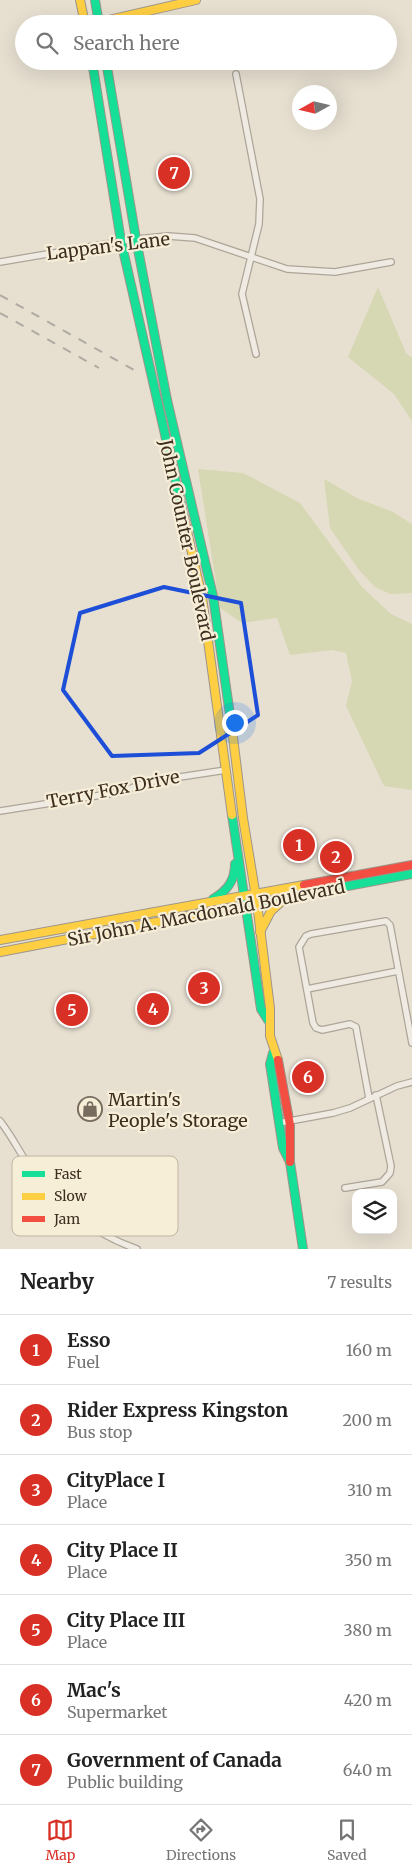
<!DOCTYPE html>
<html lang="en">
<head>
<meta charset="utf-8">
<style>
	:root { --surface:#fff; --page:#f6f6f6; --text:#222; --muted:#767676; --line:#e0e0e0; --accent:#d93025 }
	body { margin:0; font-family:Merriweather,serif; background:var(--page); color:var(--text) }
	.controls { position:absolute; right:15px; bottom:15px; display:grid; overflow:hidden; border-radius:10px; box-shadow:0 5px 20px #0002 }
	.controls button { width:45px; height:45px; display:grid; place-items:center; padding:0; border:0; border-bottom:1px solid var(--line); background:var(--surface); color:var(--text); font:25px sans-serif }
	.compass { position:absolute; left:292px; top:85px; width:45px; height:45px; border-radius:50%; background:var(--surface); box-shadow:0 5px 20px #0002; rotate:262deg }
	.you { position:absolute; left:234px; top:722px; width:18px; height:18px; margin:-12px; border:4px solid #fff; border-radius:50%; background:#1a73e8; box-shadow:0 0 0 8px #1a73e833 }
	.badge { display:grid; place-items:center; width:32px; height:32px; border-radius:50%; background:var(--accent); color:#fff; font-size:16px; font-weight:700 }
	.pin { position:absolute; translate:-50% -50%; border:2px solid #fff; box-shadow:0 1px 5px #0006 }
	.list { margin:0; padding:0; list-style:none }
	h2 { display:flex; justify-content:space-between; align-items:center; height:65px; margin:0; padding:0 20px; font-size:21px }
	h2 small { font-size:16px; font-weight:400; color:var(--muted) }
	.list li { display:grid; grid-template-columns:32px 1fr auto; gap:15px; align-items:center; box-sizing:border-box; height:70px; padding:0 20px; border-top:1px solid var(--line) }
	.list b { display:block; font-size:19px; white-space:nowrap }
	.list p { margin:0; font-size:16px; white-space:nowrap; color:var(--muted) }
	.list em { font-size:16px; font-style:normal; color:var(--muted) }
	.icon { flex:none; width:28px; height:28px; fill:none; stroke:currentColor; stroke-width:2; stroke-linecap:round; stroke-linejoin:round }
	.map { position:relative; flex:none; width:412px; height:1249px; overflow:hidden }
	.search { position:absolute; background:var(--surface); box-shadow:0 5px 20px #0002; left:15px; right:15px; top:15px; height:55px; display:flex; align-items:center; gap:12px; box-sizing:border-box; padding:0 18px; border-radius:28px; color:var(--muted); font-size:19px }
	.sheet { height:555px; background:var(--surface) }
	nav { display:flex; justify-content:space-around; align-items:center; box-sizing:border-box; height:70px; border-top:1px solid var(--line); background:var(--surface); font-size:14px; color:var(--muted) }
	nav a { display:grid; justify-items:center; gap:2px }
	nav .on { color:var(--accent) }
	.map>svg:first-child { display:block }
	.green { fill:#d6d7b3 }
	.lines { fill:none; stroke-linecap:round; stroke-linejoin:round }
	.street-casing { stroke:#ada599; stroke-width:8 }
	.fast-casing { stroke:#9c958a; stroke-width:10 }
	.slow-casing { stroke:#9c958a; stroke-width:10 }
	.jam-casing { stroke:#9c958a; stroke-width:10 }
	.street { stroke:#efebe3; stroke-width:5.5 }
	.fast { stroke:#16e098; stroke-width:8 }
	.slow { stroke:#ffcf43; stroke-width:8 }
	.jam { stroke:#f24e42; stroke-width:8 }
	.rail { stroke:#afaaa2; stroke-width:2; stroke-dasharray:9 9; stroke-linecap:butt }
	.marked { fill:none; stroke:#1d4ed8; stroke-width:4; stroke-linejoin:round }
	.labels { text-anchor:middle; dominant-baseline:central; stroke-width:4.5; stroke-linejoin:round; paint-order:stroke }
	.street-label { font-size:18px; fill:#3d2e20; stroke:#f7eed8 }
	.poi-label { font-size:18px; fill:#3d2e20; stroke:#f7eed8; text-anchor:start }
	.key { fill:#f7eed8; stroke:#bfb4a1; stroke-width:1 }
	.key-label { font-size:14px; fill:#3d2e20 }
</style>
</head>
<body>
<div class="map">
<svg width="412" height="1249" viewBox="0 0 412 1249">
	<rect width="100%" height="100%" fill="#e7e0d1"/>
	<g class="green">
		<path d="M378,287L406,353L412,358V421L394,394L348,357Z"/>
		<path d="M198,469L243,473L300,503L362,587L391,614L412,624V790L384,786L346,706L352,681L346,653L332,650L290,655L277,618L242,623L220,608Z"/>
		<path d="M324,479L357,498L393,512L412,524V593L390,594L375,587L359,570L330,528Z"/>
	</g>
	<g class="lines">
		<defs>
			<g id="street">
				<path d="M236,74L260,199L259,224L242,294L256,354"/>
				<path d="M0,262L136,239L168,236L195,238L287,269L335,272L391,262"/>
				<path d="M0,811L121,792L147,782L226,770"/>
				<path d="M307,989L398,971"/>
				<path d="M369,1098L356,1027L350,1024L322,1030L316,1028L313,1023L299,947L306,936L311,934L386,921L390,925L412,1043"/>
				<path d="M0,1121C11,1135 19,1151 29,1166C54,1204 94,1234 137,1249"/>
				<path d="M279,1123L333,1113L350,1108L397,1086L412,1082"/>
				<path d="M345,1188L382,1182L390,1173L391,1166L376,1095"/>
			</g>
			<g id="fast">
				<path d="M95,0L99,24"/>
				<path d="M92,61L121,241L184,518"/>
				<path d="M106,61L136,239L167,400L213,596L232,729"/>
				<path d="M232,815L261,1009L268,1020"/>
				<path d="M213,899C227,891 235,881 235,864"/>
				<path d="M209,912L412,874"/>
				<path d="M273,1053L270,1064L283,1148L290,1162L303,1249"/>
			</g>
			<g id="slow">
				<path d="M80,0L85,24"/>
				<path d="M91,24L196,0"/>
				<path d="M184,518L202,597L232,815"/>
				<path d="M232,729L243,818L257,903L270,1008V1036L278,1060"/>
				<path d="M260,932L271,911L282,901"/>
				<path d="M0,940L304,885"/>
				<path d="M0,952L209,912"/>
			</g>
			<g id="jam">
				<path d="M304,885L412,865"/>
				<path d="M278,1060L290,1125V1162"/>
			</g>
		</defs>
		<use href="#street" class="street-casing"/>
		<use href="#fast" class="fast-casing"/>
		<use href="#slow" class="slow-casing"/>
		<use href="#jam" class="jam-casing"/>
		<use href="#street" class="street"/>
		<use href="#fast" class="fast"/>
		<use href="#slow" class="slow"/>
		<use href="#jam" class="jam"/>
		<g class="rail">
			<path d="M0,295L134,370"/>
			<path d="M0,313L99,368"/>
		</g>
	</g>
	<path class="marked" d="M164,587L241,603L258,715L199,753L112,756L63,690L80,613Z"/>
	<defs>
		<symbol id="shop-ring" viewBox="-11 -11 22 22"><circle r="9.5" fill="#f7eed8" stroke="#786c5e" stroke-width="1.5"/><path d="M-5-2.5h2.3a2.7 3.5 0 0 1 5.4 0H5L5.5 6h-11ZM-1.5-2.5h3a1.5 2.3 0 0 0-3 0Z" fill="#786c5e"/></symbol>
	</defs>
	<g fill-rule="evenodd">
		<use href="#shop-ring" x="76" y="1095" width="28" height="28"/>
	</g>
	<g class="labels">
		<g class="street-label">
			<text transform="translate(108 246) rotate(-7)">Lappan's Lane</text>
			<text transform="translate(187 540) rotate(78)">John Counter Boulevard</text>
			<text transform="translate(113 789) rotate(-11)">Terry Fox Drive</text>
			<text transform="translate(206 913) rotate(-11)">Sir John A. Macdonald Boulevard</text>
		</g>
		<g class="poi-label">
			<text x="108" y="1099">Martin's<tspan x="108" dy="21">People's Storage</tspan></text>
		</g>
	</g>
	<rect x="12" y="1156" width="166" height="80" rx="8" class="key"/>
	<rect x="22" y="1171" width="23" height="6" fill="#16e098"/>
	<rect x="22" y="1193" width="23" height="7" fill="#ffcf43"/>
	<rect x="22" y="1216" width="23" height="6" fill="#f24e42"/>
	<g class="key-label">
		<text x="54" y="1179">Fast</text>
		<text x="54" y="1201">Slow</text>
		<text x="54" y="1224">Jam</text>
	</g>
</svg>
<div class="controls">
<button><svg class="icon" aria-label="layers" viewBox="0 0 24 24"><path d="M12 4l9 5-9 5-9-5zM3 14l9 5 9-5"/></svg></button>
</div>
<svg class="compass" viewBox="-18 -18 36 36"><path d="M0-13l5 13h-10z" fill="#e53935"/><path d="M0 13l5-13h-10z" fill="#767676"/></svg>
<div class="you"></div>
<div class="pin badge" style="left:299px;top:845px">1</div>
<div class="pin badge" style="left:336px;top:857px">2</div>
<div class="pin badge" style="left:204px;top:988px">3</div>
<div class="pin badge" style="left:153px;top:1009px">4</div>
<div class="pin badge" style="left:72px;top:1010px">5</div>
<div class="pin badge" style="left:308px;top:1077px">6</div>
<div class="pin badge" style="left:174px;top:173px">7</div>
<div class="search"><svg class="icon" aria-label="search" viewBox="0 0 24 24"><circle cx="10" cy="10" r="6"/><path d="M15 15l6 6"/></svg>Search here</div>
</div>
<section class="sheet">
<h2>Nearby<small>7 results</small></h2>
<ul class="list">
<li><span class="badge">1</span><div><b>Esso</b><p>Fuel</p></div><em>160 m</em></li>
<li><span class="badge">2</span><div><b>Rider Express Kingston</b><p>Bus stop</p></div><em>200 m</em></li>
<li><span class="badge">3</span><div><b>CityPlace I</b><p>Place</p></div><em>310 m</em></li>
<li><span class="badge">4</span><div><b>City Place II</b><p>Place</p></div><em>350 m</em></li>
<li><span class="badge">5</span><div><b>City Place III</b><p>Place</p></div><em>380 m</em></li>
<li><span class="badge">6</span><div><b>Mac's</b><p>Supermarket</p></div><em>420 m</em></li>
<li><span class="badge">7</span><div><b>Government of Canada</b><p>Public building</p></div><em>640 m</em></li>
</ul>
</section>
<nav>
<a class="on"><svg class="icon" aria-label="map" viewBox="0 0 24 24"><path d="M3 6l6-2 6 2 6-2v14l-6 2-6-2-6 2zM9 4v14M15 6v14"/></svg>Map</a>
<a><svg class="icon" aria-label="directions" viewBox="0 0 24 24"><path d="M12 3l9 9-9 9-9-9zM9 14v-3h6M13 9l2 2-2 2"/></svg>Directions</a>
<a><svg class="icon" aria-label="saved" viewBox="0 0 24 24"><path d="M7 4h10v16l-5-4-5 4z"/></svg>Saved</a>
</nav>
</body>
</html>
